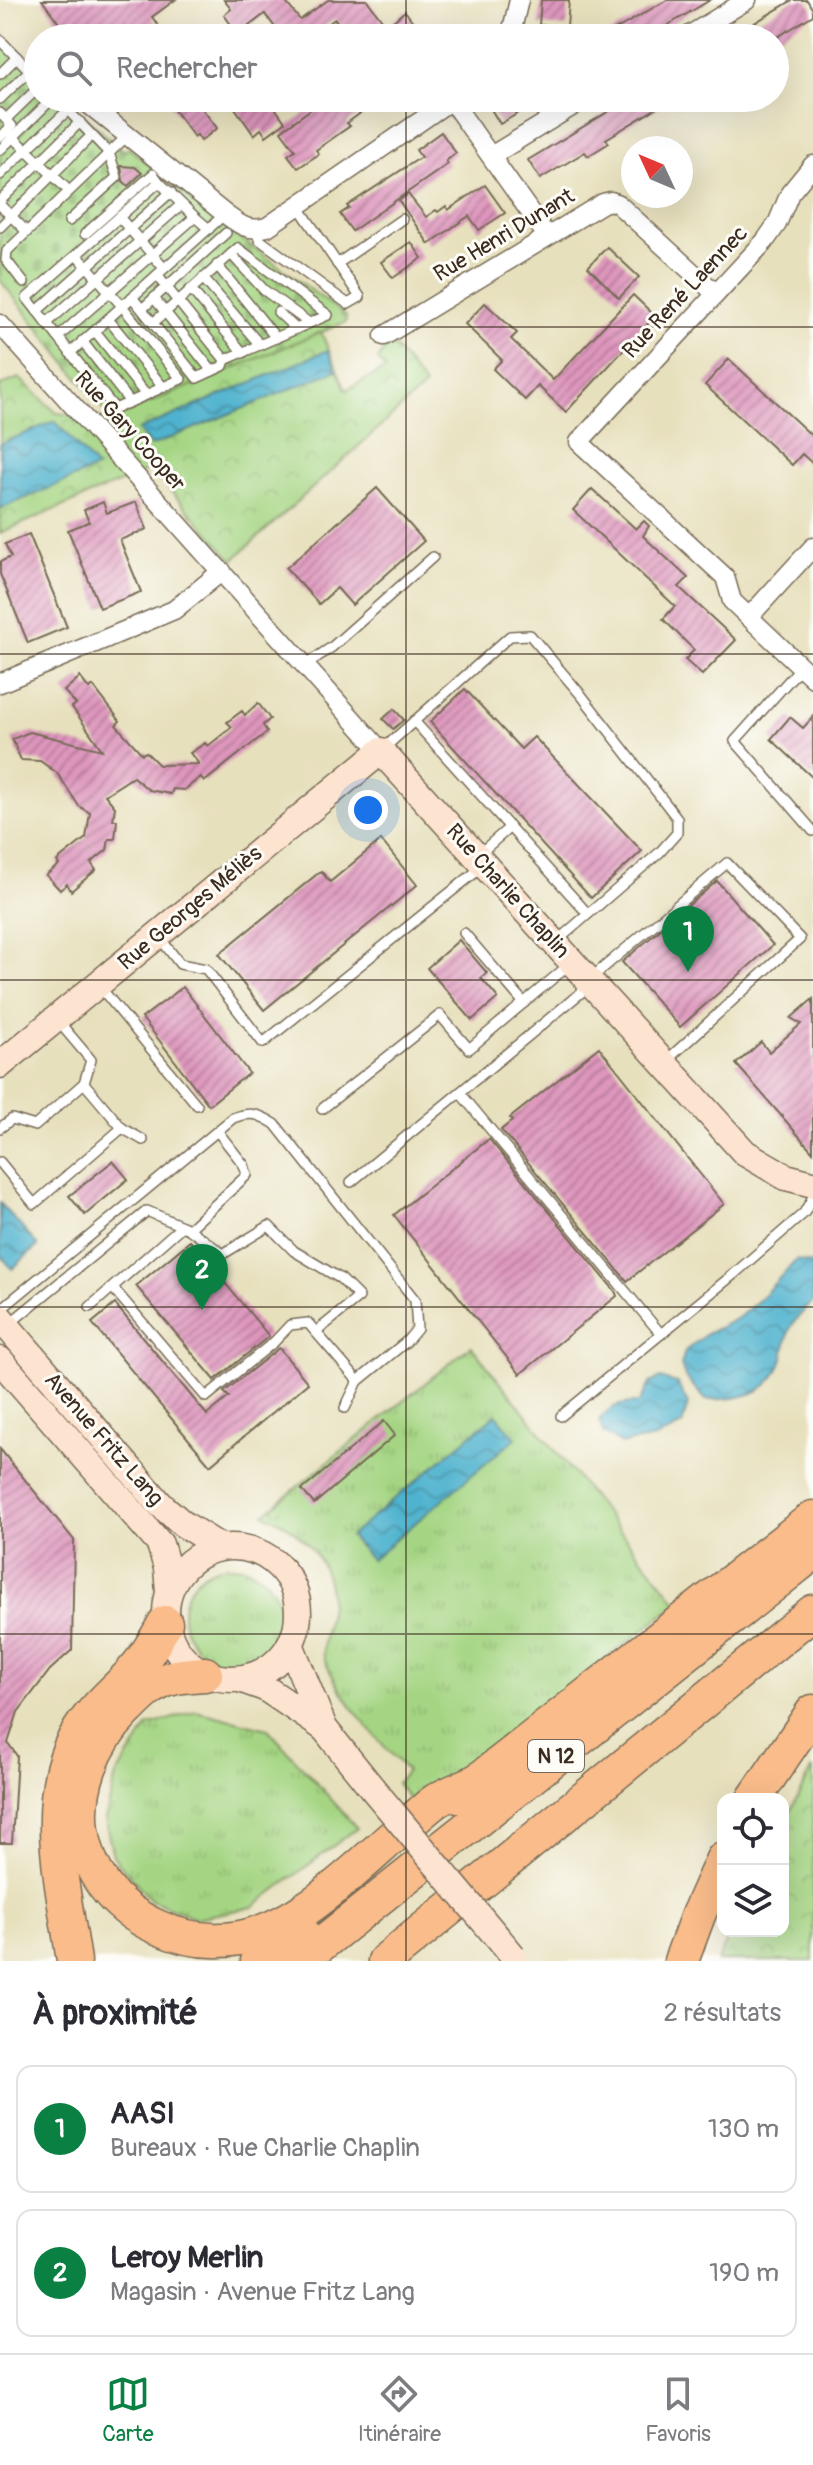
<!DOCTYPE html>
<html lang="fr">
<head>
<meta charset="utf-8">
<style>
	:root { --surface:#fff; --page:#f7f7f7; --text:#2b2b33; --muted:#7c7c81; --line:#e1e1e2; --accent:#0b8043 }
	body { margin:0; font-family:Pangolin,sans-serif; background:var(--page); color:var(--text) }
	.controls { position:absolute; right:24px; bottom:24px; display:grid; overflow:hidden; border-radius:16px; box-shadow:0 8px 32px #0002 }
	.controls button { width:72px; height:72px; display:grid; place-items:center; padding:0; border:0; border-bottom:2px solid var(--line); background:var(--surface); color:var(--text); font:40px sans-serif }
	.compass { position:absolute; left:621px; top:136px; width:72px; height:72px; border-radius:50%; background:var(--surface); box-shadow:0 8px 32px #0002; rotate:314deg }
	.you { position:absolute; left:368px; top:810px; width:28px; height:28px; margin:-20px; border:6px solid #fff; border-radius:50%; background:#1a73e8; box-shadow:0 0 0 12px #1a73e833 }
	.badge { display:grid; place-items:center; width:52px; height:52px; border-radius:50%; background:var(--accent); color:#fff; font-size:26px; font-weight:700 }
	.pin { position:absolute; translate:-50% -66px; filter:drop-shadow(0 2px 4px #0008) }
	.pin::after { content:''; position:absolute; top:42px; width:28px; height:24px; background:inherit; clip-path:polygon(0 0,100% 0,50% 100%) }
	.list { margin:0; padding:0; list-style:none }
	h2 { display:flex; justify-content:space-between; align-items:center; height:104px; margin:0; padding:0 32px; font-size:34px }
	h2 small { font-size:26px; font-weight:400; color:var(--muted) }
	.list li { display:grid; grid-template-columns:52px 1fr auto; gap:24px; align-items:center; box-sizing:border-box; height:128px; margin:0 16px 16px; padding:0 16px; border:2px solid var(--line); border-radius:16px }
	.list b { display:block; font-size:30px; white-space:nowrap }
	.list p { margin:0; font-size:26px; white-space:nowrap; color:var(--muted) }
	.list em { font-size:26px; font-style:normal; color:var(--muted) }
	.icon { flex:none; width:44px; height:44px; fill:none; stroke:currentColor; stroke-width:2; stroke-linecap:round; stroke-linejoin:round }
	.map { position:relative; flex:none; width:813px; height:1961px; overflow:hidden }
	.search { position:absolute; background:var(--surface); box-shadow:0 8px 32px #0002; left:24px; right:24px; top:24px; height:88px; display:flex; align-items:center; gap:20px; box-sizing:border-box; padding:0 28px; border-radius:44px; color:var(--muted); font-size:30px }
	.sheet { height:392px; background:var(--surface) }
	nav { display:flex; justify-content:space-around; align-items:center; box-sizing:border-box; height:112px; border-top:2px solid var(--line); background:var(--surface); font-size:22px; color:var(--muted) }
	nav a { display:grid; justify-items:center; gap:4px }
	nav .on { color:var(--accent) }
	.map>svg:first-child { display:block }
	.grass { fill:url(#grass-tufts); stroke:#708050; stroke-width:2 }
	.cemetery { fill:url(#cemetery-stones); stroke:#708050; stroke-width:2 }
	.park { fill:url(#park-crowns); stroke:#708050; stroke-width:2 }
	.water { fill:url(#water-waves); stroke:#466e76; stroke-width:2 }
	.building { fill:url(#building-hatch) }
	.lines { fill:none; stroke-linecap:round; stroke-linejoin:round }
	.lane-casing { stroke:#776a56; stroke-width:12 }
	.street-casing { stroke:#776a56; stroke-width:21 }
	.secondary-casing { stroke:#776a56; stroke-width:29 }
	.highway-casing { stroke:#776a56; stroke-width:37 }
	.lane { stroke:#fff; stroke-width:9 }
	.street { stroke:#fff; stroke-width:18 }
	.secondary { stroke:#fde4d0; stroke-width:26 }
	.highway { stroke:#f9bc8a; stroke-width:34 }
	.secondary-bridge-casing { stroke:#776a56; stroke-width:29; stroke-linecap:butt }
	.secondary-bridge { stroke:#fde4d0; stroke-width:26 }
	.grid { fill:none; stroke:#3b2a1e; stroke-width:2; stroke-opacity:0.55 }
	.labels { text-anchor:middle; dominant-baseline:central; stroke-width:6; stroke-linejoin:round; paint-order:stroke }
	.shield { fill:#fdfcf7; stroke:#75695f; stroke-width:2 }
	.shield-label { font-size:20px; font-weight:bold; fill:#3b2a1e }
	.street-label { font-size:22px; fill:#3b2a1e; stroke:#fdfcf7 }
</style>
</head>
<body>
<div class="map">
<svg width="813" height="1961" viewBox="0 0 813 1961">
	<defs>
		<pattern id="grass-tufts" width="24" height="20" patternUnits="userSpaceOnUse" patternTransform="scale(2)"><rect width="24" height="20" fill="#a5d583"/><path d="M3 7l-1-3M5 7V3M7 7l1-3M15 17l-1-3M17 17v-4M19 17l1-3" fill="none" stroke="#8fb771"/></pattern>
		<pattern id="cemetery-stones" width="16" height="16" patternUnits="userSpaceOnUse" patternTransform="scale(2)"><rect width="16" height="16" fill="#a5d583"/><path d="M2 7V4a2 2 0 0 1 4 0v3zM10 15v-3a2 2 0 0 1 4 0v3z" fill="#8fb771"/></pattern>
		<pattern id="park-crowns" width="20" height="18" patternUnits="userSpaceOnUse" patternTransform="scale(2)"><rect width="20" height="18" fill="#a5d583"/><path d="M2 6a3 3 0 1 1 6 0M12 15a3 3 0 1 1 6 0" fill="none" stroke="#8fb771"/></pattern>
		<pattern id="water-waves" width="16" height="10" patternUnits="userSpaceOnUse" patternTransform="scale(2)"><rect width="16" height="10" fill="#50b3cf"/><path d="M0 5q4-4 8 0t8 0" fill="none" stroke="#4492a7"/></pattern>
		<pattern id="building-hatch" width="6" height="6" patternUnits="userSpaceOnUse" patternTransform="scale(2)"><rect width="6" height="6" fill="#de96bd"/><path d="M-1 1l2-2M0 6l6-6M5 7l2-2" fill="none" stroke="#b57b99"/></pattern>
	</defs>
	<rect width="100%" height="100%" fill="#fdfcf7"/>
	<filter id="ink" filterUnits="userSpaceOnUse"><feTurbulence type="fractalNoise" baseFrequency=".0125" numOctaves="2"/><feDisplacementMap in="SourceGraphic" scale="16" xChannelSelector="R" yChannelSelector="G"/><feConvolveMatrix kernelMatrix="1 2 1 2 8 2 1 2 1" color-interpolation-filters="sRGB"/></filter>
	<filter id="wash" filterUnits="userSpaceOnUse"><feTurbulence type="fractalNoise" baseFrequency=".006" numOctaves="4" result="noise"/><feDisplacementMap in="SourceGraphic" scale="32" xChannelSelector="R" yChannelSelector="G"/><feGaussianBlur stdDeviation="1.8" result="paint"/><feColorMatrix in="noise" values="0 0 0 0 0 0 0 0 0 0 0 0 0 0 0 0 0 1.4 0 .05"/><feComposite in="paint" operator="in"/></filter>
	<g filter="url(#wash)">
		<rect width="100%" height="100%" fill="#e7e0bd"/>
		<g class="grass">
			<path d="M471,1346L678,1603L414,1806L397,1783L407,1771C376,1738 345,1704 326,1663C317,1644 332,1616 330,1596C328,1558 298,1527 264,1514Z"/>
			<circle cx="231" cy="1614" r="48"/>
			<path d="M196,1711L268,1729L357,1828L253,1907L196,1918L151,1900L113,1856L105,1819L116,1776L148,1726Z"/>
		</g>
		<path class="cemetery" d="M0,33L38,72V98H63L124,151L129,148L211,216L346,316V322L111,419L0,280Z"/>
		<g class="park">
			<path d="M321,332L346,390L386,369L378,360L389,340L425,386L233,560L151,469L0,533V386L19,378L57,413L111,419Z"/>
			<path d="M813,1768V1961H718L731,1931H783V1825Z"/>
		</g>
		<g class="water">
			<path d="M328,350L337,370L151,446L138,430Z"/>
			<path d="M55,421L97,468L0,509V444Z"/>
			<path d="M0,1203L38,1246L12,1269L0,1254Z"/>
			<path d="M796,1260L813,1264V1302C806,1309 797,1317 792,1325C785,1337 786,1349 782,1361C771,1396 738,1399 706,1400L685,1377L681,1365L685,1351L706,1334L738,1318L759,1300Z"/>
			<path d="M660,1378L677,1383L688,1404L682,1425L656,1438L622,1444L604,1433L599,1420C611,1405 620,1403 639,1403L650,1383Z"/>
			<path d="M496,1414L516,1438L371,1560L350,1536Z"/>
		</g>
		<g id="blocks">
			<g class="building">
				<path d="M42,0H175L152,17L168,38H53L64,30Z"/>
				<path d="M224,0H284L300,20L328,0H367L385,24L382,30L386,38H349L335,19L308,38H283L265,14L238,34L224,15L231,9Z"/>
				<path d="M541,0H569L567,27L539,25Z"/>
				<path d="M667,0H710L655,33L658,38H601Z"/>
				<path d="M793,0H807L813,10V15L776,38H729Z"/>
				<path d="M405,11L425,38H402L391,23Z"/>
				<path d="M165,98H194L217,128L201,141L197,135L194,137Z"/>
				<path d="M228,98H268L285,122L266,136L261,129L254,135Z"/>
				<path d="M326,98H381L347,123L350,126L316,150L319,154L298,168L288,155L295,150L281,131Z"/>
				<path d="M484,98H544L500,124Z"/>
				<path d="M631,98H673L606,139L609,143L588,156L585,152L540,179L528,160Z"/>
				<path d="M441,132L456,153L446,161L448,164L352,231L340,214L349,208L347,206L421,157L416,150Z"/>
				<path d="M121,166L135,167L142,173L128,186L123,181Z"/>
				<path d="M485,185L505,213L479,230L469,216L429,244L399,201L408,194L426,217L436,210L438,212L446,206L448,210Z"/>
				<path d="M411,242L422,258L393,278L381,262Z"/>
				<path d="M607,247L639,277L619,298L588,267Z"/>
				<path d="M633,295L655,316L566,412L538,386L525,400L493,369L502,360L465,324L485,303L517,333L511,339L553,380Z"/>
				<path d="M729,359L813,437V464L802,454L792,465L705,385Z"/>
				<path d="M377,488L424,541L352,605L337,588L319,604L286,568Z"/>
				<path d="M592,489L636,529L644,521L649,526L643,536L688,578L679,587L736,640L702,675L685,660L694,650L663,619L675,606L573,510Z"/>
				<path d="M103,502L107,513L136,502L147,529L120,540L141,592L100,608L68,530L89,522L84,510Z"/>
				<path d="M29,534L67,627L28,643L0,574V562L11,557L5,544Z"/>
				<path d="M80,677L89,689L93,686L120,721L116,725L142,754L146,752L159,765L199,764L190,753L205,743L208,746L232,727L227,722L242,711L245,715L258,703L270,719L263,725L267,732L204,782L201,777L184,790L173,789L171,794L149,790L133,777L105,795L115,807L113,820H117L115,839H109L107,850L91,863L96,870L71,891L67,884L60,890L46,875L59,865L57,861L86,838L90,813L79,806L57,773L40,761L21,760L12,739L30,732L102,750L72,707L76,704L64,691Z"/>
				<path d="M465,689L521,749L534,737L642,851L591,898L430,722Z"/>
				<path d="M394,709L404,720L393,729L383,719Z"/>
				<path d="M790,717L803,728L813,717V778L771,739Z"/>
				<path d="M381,840L417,885L264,1010L219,954L321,871L330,882Z"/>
				<path d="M717,881L773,945L680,1027L622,962Z"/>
				<path d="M459,940L487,973L481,978L498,998L472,1020L427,968Z"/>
				<path d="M183,987L249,1073L209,1105L142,1018Z"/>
				<path d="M813,999V1152L736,1064L761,1042L769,1052L801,1024L791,1018Z"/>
				<path d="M599,1047L724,1204L627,1281L501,1130L512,1121L510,1118Z"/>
				<path d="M489,1139L615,1291L617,1296L520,1374L394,1215Z"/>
				<path d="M113,1161L128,1179L85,1215L69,1196Z"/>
				<path d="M190,1241L269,1336L215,1380L136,1286Z"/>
				<path d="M115,1304L207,1415L229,1397L224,1392L279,1348L308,1383L210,1465L92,1323Z"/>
				<path d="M384,1421L395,1435L314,1504L302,1490Z"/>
				<path d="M0,1449L74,1540L72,1650L50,1670L18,1712L8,1743L17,1756L12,1843H0Z"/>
			</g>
		</g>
	</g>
	<g filter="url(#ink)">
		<use href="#blocks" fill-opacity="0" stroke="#776a56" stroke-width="2"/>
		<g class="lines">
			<defs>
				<g id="lane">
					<path d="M389,30L395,38"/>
					<path d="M0,40L38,79"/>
					<path d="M0,74L17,57"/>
					<path d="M56,98L109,153L117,177L69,221"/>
					<path d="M0,99L30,70"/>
					<path d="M0,113L12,126L0,137"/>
					<path d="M6,119L38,88"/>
					<path d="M7,131L69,191"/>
					<path d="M0,150L53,98"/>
					<path d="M0,175L68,110"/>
					<path d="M0,201L80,122"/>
					<path d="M0,205L26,231"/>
					<path d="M119,217L164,268"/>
					<path d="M0,227L92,135"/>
					<path d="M255,230L260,240L348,304L360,297L298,206"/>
					<path d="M85,234L153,174L159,182"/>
					<path d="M231,254L264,290L309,323"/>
					<path d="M77,255L122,306L181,379L115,409L27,298L159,182L195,217"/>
					<path d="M337,264L402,219"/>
					<path d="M217,265L276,338"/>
					<path d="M203,278L260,345"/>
					<path d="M24,283L6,260L7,251L127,136"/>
					<path d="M191,289L243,353"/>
					<path d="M132,297L197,378L223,366L225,360"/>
					<path d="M154,298L212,371"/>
					<path d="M142,309L226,233"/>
					<path d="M37,311L171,192"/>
					<path d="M278,312L296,329"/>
					<path d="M108,319L163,387"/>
					<path d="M47,323L181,205"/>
					<path d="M153,323C181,298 210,273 238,248L328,315L225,360L157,275"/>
					<path d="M95,331L146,395"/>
					<path d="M58,337L195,217L209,229"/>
					<path d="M82,341L130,402"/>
					<path d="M70,353L225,214"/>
					<path d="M305,665L332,647L433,557"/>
					<path d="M801,667L735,741L813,831"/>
					<path d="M414,721L588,914"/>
					<path d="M383,749L510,636L530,635L582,696L677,818V833L659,853L557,941"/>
					<path d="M479,854L510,827"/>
					<path d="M464,933L524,1003"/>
					<path d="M160,938L180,964L206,969L263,1043L482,867"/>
					<path d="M590,979L727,863L800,939L666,1061"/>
					<path d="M100,987L197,1105"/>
					<path d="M58,1021L91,1060L84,1083L122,1128L143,1140"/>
					<path d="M461,1094L661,1334"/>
					<path d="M322,1109L440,1015L469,1049L570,964"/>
					<path d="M0,1128L12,1119L35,1126L84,1083"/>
					<path d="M0,1162L34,1204L122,1128"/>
					<path d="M351,1182L589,986"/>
					<path d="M189,1229L247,1175L244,1165L218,1132"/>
					<path d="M113,1288L206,1397L274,1342L290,1325L308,1323L358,1381"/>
					<path d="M90,1307L182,1226"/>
					<path d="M0,1310L233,1118C251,1111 259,1114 275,1124L415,1300L417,1329L407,1341L358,1381L345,1408"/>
					<path d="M9,1324L147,1211L189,1229L223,1254L269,1226L294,1251L341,1279L359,1297L316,1332"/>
					<path d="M561,1416L734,1274L804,1213L813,1197"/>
				</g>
				<g id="street">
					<path d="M510,38L519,0"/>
					<path d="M685,38L747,0"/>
					<path d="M81,98L225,214C240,225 248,232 267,227L454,98"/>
					<path d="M451,100L547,236"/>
					<path d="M491,156L586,98"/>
					<path d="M813,165L790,193L777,224L765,241L579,442L725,577L732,601L813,678"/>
					<path d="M0,324L381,751"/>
					<path d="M384,336L603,203L611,201L618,204L716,294"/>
					<path d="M749,617L813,547"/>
					<path d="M0,683L174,610L222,571"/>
				</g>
				<g id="secondary">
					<path d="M0,1065L381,751L745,1153L786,1177L813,1184"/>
					<path d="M0,1318L161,1505L183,1524L220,1547"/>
					<path d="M0,1360L160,1544L167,1568L169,1592"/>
					<circle cx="232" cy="1613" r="66"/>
					<path d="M290,1644L324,1728L372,1788"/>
					<path d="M240,1679L265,1688L324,1728"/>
				</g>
				<g id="highway">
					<path d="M205,1674C193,1675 180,1675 169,1679C152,1684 138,1699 126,1711C58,1779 66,1886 157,1927C183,1939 212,1943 240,1938C301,1927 358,1866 404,1827C415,1819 425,1808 437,1800C449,1793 463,1788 475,1782"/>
					<path d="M458,1796L813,1518"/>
					<path d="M754,1799L813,1712"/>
					<path d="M74,1961C64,1891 39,1797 78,1733C93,1708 117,1690 135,1669C148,1655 156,1639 165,1623"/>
					<path d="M258,1961L300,1927"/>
					<path d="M300,1961L813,1553"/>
					<path d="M385,1961L813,1612"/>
					<path d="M681,1961L698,1915L723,1859"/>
				</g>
			</defs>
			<use href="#lane" class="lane-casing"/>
			<use href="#street" class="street-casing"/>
			<use href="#secondary" class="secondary-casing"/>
			<use href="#highway" class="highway-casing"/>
			<use href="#lane" class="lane"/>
			<use href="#street" class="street"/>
			<use href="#secondary" class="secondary"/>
			<use href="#highway" class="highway"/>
			<defs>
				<path id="secondary-bridge" d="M372,1788L513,1956"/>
			</defs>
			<use href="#secondary-bridge" class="secondary-bridge-casing"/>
			<use href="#secondary-bridge" class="secondary-bridge"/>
		</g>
	</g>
	<path class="grid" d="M406,0V38M406,98V1961M0,327H813M0,654H813M0,980H813M0,1307H813M0,1634H813"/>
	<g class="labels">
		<rect class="shield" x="528" y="1740" width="56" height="32" rx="6"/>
		<g class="shield-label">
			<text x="556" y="1756">N 12</text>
		</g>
		<g class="street-label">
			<text transform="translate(504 235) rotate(-31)">Rue Henri Dunant</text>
			<text transform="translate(685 292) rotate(-47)">Rue René Laennec</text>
			<text transform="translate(130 431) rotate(48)">Rue Gary Cooper</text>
			<text transform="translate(508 891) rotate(48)">Rue Charlie Chaplin</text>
			<text transform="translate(190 908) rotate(-40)">Rue Georges Méliès</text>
			<text transform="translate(104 1439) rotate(49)">Avenue Fritz Lang</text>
		</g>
	</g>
</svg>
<div class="controls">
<button><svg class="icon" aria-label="locate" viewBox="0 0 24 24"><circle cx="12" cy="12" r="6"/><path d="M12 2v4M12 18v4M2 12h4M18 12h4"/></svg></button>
<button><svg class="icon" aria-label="layers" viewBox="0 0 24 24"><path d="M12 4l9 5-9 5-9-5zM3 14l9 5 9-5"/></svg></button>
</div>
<svg class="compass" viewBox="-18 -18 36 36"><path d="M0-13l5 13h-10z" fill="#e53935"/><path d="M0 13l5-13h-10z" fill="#7c7c81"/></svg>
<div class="you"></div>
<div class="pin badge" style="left:688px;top:972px">1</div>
<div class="pin badge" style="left:202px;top:1310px">2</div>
<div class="search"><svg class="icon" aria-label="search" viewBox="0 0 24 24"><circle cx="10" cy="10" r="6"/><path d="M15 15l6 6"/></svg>Rechercher</div>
</div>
<section class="sheet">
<h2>À proximité<small>2 résultats</small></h2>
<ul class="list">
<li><span class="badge">1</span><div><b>AASI</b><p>Bureaux · Rue Charlie Chaplin</p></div><em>130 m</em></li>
<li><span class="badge">2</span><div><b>Leroy Merlin</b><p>Magasin · Avenue Fritz Lang</p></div><em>190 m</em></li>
</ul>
</section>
<nav>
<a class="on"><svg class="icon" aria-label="map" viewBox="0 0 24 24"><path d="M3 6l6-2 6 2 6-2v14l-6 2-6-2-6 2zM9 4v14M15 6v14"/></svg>Carte</a>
<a><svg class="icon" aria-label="directions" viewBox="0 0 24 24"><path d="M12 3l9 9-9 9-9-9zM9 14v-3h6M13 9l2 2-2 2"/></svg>Itinéraire</a>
<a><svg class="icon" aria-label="saved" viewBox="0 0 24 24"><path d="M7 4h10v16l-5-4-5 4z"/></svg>Favoris</a>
</nav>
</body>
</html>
